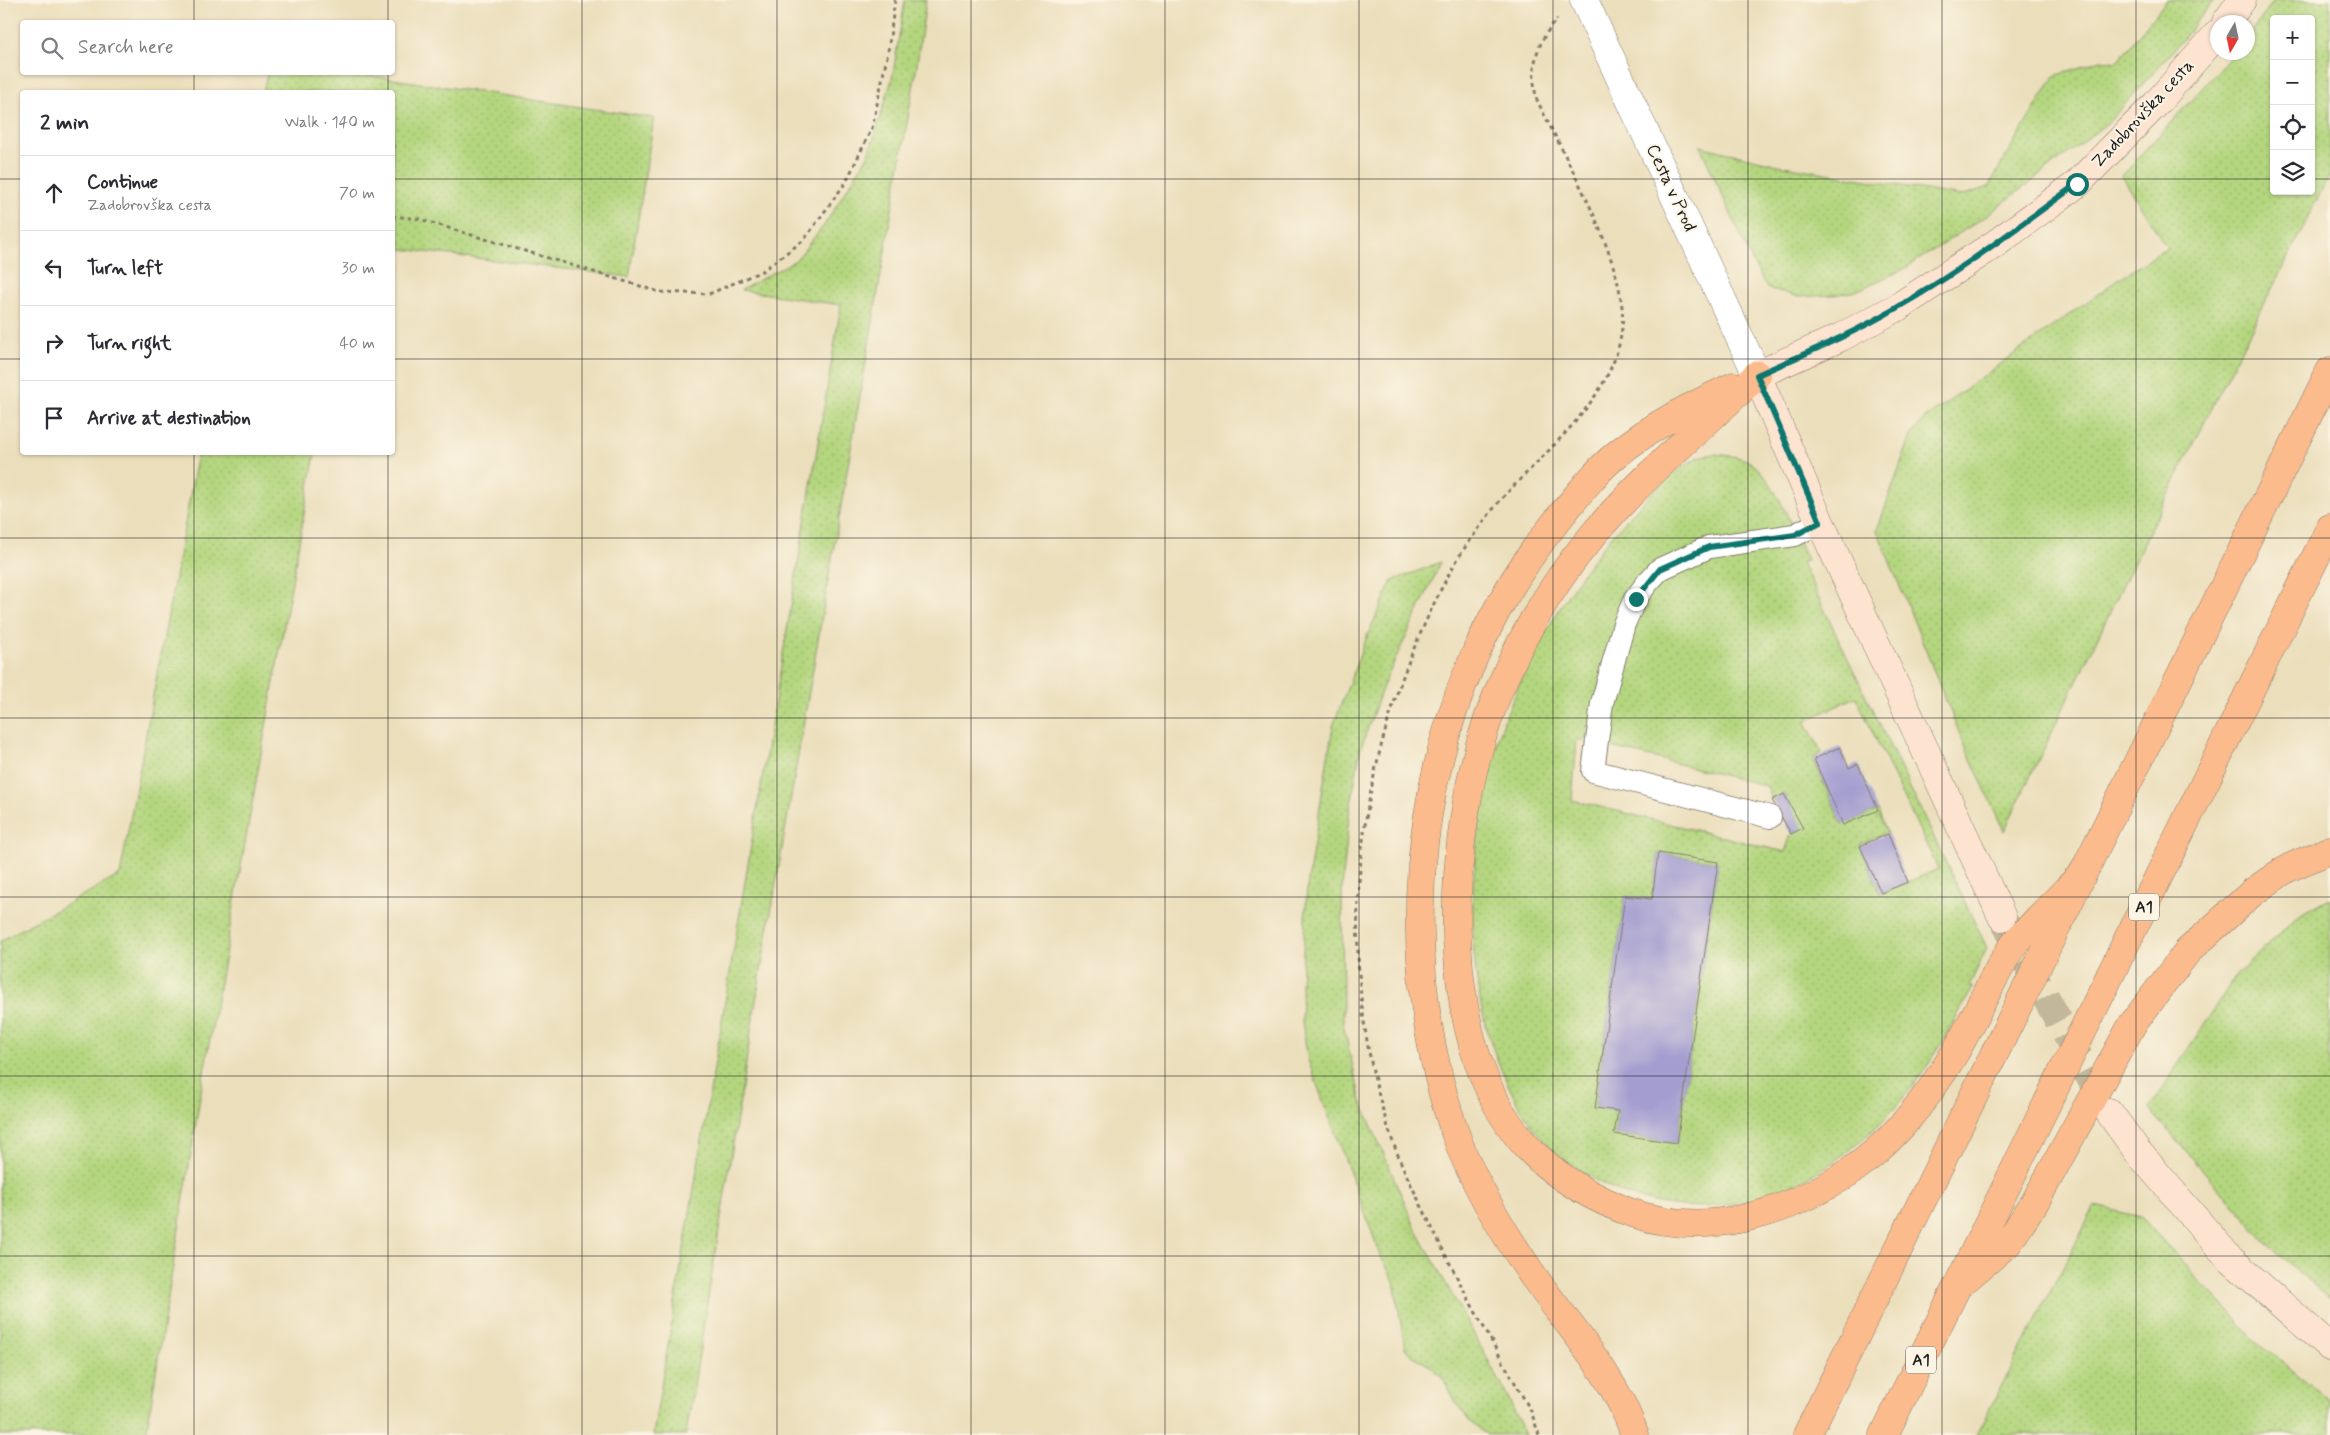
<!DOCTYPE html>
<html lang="en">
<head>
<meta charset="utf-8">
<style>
	:root { --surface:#fff; --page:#f7f7f7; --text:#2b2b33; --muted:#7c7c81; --line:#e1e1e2 }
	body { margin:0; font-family:Mynerve,sans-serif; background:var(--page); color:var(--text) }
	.controls { position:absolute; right:15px; top:15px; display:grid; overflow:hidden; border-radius:5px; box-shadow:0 1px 4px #0004 }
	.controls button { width:45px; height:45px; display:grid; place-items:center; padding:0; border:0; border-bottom:1px solid var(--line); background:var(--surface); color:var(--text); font:25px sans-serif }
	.compass { position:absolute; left:2210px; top:15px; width:45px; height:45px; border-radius:50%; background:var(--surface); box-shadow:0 1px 4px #0004; rotate:189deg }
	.stop { position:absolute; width:15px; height:15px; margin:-11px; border:4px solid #0f766e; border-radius:50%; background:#fff }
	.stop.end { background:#0f766e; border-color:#fff; box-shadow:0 1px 5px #0008 }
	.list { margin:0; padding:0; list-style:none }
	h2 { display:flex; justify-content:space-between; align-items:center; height:65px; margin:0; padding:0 20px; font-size:21px }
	h2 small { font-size:16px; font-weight:400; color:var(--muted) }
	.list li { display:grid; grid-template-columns:32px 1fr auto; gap:15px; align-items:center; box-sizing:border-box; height:75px; padding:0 20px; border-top:1px solid var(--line) }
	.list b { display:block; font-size:19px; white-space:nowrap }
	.list p { margin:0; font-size:16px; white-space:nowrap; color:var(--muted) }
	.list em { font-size:16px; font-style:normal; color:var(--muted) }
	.icon { flex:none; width:28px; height:28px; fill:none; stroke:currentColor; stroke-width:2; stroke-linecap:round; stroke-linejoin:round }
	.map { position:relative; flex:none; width:2330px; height:1435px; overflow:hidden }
	.search { position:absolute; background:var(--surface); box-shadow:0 1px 4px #0004; left:20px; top:20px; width:375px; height:55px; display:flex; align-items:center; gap:12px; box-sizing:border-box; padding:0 18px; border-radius:5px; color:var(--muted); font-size:19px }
	.panel { position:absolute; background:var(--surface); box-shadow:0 1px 4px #0004; left:20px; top:90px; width:375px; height:365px; border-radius:5px }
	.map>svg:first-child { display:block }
	.grass { fill:url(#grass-dots); stroke:#68794d; fill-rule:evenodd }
	.building { fill:#a49ed0 }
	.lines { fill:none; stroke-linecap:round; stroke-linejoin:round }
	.secondary-tunnel { stroke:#c2b79b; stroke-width:28; stroke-dasharray:28 14; stroke-linecap:butt }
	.service-casing { stroke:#847d6c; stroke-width:24 }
	.tertiary-casing { stroke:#847d6c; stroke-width:29 }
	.secondary-casing { stroke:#847d6c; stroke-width:29 }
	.motorway-casing { stroke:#847d6c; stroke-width:29 }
	.path { stroke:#847d6c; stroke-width:3; stroke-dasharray:4 4; stroke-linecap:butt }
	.service { stroke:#fff; stroke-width:22 }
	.tertiary { stroke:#fff; stroke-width:28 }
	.secondary { stroke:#fde4d1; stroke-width:28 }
	.motorway { stroke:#fbbb8d; stroke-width:28 }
	.route { stroke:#0f766e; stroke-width:6 }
	.grid { fill:none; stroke:#1c1c1c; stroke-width:1; stroke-opacity:0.55 }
	.labels { text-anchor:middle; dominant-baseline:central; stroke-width:4; stroke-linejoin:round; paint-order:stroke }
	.shield { fill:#fcf5e5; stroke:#5f5d58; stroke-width:1 }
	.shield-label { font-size:16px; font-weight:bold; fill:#1c1c1c }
	.street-label { font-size:18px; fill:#1c1c1c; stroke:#fcf5e5 }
</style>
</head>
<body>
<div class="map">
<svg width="2330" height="1435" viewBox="0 0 2330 1435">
	<defs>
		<pattern id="grass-dots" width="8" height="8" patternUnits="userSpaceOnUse" patternTransform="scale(1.25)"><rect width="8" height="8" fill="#b4d67e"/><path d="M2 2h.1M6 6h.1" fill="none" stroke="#9ab76c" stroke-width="1.8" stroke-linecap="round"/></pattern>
	</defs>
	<rect width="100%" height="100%" fill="#fcf5e5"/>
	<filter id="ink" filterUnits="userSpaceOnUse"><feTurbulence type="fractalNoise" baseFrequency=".02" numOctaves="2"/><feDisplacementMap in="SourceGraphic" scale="10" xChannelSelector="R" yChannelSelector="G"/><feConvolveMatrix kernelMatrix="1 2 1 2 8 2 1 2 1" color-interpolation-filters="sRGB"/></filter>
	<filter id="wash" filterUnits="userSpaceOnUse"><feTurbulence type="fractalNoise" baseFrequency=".0096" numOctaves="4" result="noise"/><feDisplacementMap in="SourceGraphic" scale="20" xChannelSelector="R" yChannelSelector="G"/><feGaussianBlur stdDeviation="1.12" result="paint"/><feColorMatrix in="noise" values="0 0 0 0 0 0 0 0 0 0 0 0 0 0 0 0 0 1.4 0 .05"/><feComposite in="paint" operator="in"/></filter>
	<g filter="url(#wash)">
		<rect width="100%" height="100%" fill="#ebdebb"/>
		<g class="grass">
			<path d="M905,0H926L916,71L759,982L686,1435H653L841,305L741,290L796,260L825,224L869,154L892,79Z"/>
			<path d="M2167,0H2214L2184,38L2110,121L1986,216L1904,269L1856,291L1834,295L1799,297L1767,288L1753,263L1700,146L1778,165L1961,196L1988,187L2054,76L2101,60L2117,62Z"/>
			<path d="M2274,0H2330V174L2140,550L2004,831L1960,735L1877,530L1911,436L1924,419L2120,278L2167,248L2122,176L2234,53L2248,52V38ZM2274,19H2311V191H2274Z"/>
			<path d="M346,72L654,118L629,277L393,248L392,92H263L267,73Z"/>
			<path d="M198,453H315L204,1072L146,1435H0V941L120,875Z"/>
			<path d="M1714,454C1726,455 1738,456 1748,461C1775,476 1794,533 1807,560L1802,563L1987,948L1969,986L1973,988C1955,1018 1939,1051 1918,1079C1852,1170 1741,1234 1629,1195C1583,1179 1541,1147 1518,1104C1502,1075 1489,1042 1482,1010C1462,918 1475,788 1512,701C1530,658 1553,617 1579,578C1604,543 1658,480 1695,459C1701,456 1708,455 1714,454ZM1856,697L1938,869L1880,894L1860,844L1887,833L1878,810L1842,825L1813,758L1822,753L1805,721ZM1591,730L1610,732L1611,747L1767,786L1772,800L1784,794L1802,828L1791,834L1785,852L1572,800L1577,740H1585ZM1658,853L1718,862L1677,1143L1614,1134L1618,1111L1595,1107L1625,896L1652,899Z"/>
			<path d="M1441,562L1383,686L1360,750L1349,816L1342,889L1343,1024L1361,1101L1415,1227L1506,1393L1525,1435H1487L1470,1422L1457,1404L1442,1376L1430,1366L1410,1354L1405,1348L1394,1281L1380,1254L1308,1060L1302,1022L1301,985L1307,887L1333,726L1367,636L1392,581Z"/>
			<path d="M2330,898V1299L2275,1252L2149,1109L2237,974L2300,914Z"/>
			<path d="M2095,1206L2141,1217L2253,1338L2330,1401V1435H1976Z"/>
		</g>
		<g id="blocks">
			<g class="building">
				<path d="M1840,747L1849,768L1858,764L1878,810L1843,825L1814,759Z"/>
				<path d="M1784,794L1803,828L1791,834L1772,800Z"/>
				<path d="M1888,834L1908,882L1881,893L1860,846Z"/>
				<path d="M1658,853L1718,862L1677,1143L1614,1134L1618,1111L1595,1108L1625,896L1652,899Z"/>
			</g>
		</g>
	</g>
	<g filter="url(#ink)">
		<use href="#blocks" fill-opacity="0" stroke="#847d6c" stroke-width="1"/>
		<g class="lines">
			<path class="secondary-tunnel" d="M2005,923L2107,1109"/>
			<defs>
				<path id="service" d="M1770,817L1593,771L1602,703L1624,624L1635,599L1648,582L1660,569L1709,547L1795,535L1820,522"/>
				<path id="tertiary" d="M1584,0L1757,375"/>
				<g id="secondary">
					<path d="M2226,22L2242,0"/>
					<path d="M2002,917L1820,522L1757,375L1841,337L1898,307L1995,244L2077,184L2156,104L2218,33"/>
					<path d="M2109,1112L2138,1152L2230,1259L2330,1347"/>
				</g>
				<g id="motorway">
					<path d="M1757,375C1702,427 1642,477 1593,535C1548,588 1511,653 1488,719C1446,841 1433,1056 1534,1154C1561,1180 1597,1200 1632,1213C1705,1238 1785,1215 1848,1173C1892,1144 1929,1096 1956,1051C1975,1018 1990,982 2010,950C2017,939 2028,930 2037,920C2052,904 2068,889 2083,873"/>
					<path d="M1967,1278L2008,1243L2035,1202L2132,1025L2187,952L2253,892L2286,869L2330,850"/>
					<path d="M1635,1435C1613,1371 1566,1324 1529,1270C1502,1230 1475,1186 1458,1141C1383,934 1419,688 1559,518C1577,496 1595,472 1617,454C1654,424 1692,406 1734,386"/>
					<path d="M1807,1435L2330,371"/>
					<path d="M1884,1435L2330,528"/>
				</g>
			</defs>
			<use href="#service" class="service-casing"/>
			<use href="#tertiary" class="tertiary-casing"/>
			<use href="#secondary" class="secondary-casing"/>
			<use href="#motorway" class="motorway-casing"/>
			<g class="path">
				<path d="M392,216L419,219L660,292L709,294L762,271L804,240L846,182L872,128L888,52L895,0"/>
				<path d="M1539,1435L1531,1411C1494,1346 1457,1281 1425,1213C1411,1185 1397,1157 1388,1127C1337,967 1352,792 1418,639C1432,607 1448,572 1468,543C1481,526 1493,507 1508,492C1551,446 1615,395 1622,328C1629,266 1565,158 1537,100C1529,69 1536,43 1557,19"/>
			</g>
			<use href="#service" class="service"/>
			<use href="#tertiary" class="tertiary"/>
			<use href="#secondary" class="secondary"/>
			<use href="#motorway" class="motorway"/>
		</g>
	</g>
	<g class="lines" filter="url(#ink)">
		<path class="route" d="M1636,599L1660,569L1709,547L1795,535L1820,522L1757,375C1804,354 1853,334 1898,307C1961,271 2019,226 2077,184"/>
	</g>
	<path class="grid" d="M194,0V22M388,0V22M582,0V1435M777,0V1435M971,0V1435M1165,0V1435M1359,0V1435M1553,0V1435M1748,0V1435M1942,0V1435M2136,0V1435M194,72V92M388,72V92M0,179H22M392,179H2274M2311,179H2330M0,359H22M392,359H2330M194,452V1435M388,452V1435M0,538H2330M0,718H2330M0,897H2330M0,1076H2330M0,1256H2330"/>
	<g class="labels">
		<g class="shield">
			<rect x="2129" y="893.5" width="30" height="27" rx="4"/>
			<rect x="1906" y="1346.5" width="30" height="27" rx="4"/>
		</g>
		<g class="shield-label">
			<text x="2144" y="907">A1</text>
			<text x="1921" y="1360">A1</text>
		</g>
		<g class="street-label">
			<text transform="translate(2143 114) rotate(-47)">Zadobrovška cesta</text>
			<text transform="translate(1671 188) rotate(65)">Cesta v Prod</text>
		</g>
	</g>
</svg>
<div class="controls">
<button>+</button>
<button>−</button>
<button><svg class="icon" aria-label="locate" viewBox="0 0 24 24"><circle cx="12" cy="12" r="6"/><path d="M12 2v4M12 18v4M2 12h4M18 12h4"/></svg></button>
<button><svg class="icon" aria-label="layers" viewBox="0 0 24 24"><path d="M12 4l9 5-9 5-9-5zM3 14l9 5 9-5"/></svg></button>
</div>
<svg class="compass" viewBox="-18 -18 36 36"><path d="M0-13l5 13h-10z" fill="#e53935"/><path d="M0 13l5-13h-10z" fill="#7c7c81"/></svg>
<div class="stop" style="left:2077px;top:184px"></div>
<div class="stop end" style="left:1636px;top:599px"></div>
<div class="search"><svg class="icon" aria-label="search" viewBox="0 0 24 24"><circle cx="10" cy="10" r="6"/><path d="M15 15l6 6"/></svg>Search here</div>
<section class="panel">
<h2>2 min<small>Walk · 140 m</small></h2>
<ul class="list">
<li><svg class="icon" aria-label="ahead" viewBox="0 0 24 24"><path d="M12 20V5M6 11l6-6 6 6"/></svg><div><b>Continue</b><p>Zadobrovška cesta</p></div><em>70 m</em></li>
<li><svg class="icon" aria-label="left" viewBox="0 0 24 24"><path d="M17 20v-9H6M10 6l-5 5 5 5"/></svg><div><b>Turn left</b></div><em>30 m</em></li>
<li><svg class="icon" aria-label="right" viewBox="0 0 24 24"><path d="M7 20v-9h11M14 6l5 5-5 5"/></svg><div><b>Turn right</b></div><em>40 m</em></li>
<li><svg class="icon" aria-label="arrive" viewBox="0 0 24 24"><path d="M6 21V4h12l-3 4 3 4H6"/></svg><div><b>Arrive at destination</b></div></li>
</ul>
</section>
</div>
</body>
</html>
